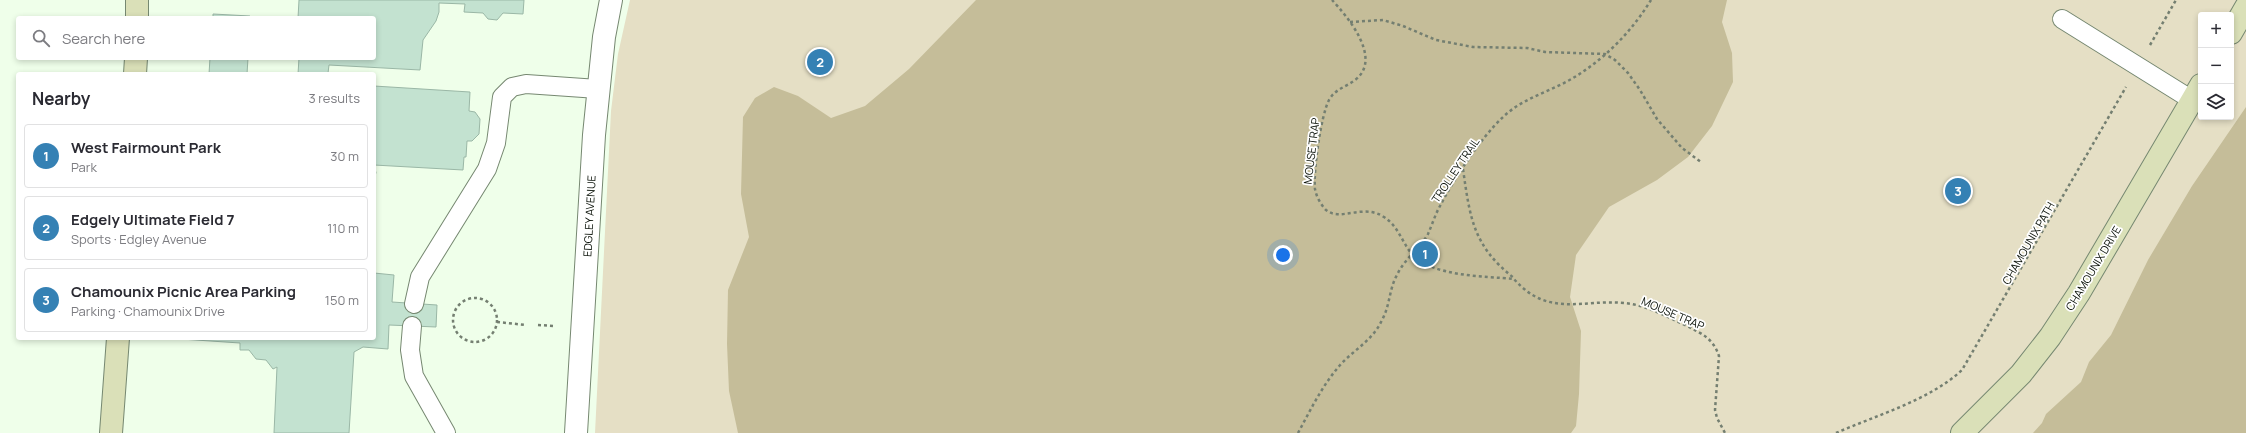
<!DOCTYPE html>
<html lang="en">
<head>
<meta charset="utf-8">
<style>
	:root { --surface:#fff; --page:#f2f2f3; --text:#2b2b33; --muted:#7c7c81; --line:#e1e1e2; --accent:#3581b4 }
	body { margin:0; font-family:Manrope,sans-serif; background:var(--page); color:var(--text) }
	.controls { position:absolute; right:12px; top:12px; display:grid; overflow:hidden; border-radius:4px; box-shadow:0 2px 6px #0003 }
	.controls button { width:36px; height:36px; display:grid; place-items:center; padding:0; border:0; border-bottom:1px solid var(--line); background:var(--surface); color:var(--text); font:20px sans-serif }
	.you { position:absolute; left:1283px; top:255px; width:14px; height:14px; margin:-10px; border:3px solid #fff; border-radius:50%; background:#1a73e8; box-shadow:0 0 0 6px #1a73e833 }
	.badge { display:grid; place-items:center; width:26px; height:26px; border-radius:50%; background:var(--accent); color:#fff; font-size:13px; font-weight:700 }
	.pin { position:absolute; translate:-50% -50%; border:2px solid #fff; box-shadow:0 1px 4px #0006 }
	.list { margin:0; padding:0; list-style:none }
	h2 { display:flex; justify-content:space-between; align-items:center; height:52px; margin:0; padding:0 16px; font-size:17px }
	h2 small { font-size:13px; font-weight:400; color:var(--muted) }
	.list li { display:grid; grid-template-columns:26px 1fr auto; gap:12px; align-items:center; box-sizing:border-box; height:64px; margin:0 8px 8px; padding:0 8px; border:1px solid var(--line); border-radius:4px }
	.list b { display:block; font-size:15px; white-space:nowrap }
	.list p { margin:0; font-size:13px; white-space:nowrap; color:var(--muted) }
	.list em { font-size:13px; font-style:normal; color:var(--muted) }
	.icon { flex:none; width:22px; height:22px; fill:none; stroke:currentColor; stroke-width:2; stroke-linecap:round; stroke-linejoin:round }
	.map { position:relative; flex:none; width:2246px; height:433px; overflow:hidden }
	.search { position:absolute; background:var(--surface); box-shadow:0 2px 6px #0003; left:16px; top:16px; width:360px; height:44px; display:flex; align-items:center; gap:10px; box-sizing:border-box; padding:0 14px; border-radius:4px; color:var(--muted); font-size:15px }
	.panel { position:absolute; background:var(--surface); box-shadow:0 2px 6px #0003; left:16px; top:72px; width:360px; height:268px; border-radius:4px }
	.map>svg:first-child { display:block }
	.green { fill:#e5dfc5; fill-rule:evenodd }
	.forest { fill:#c5bd99 }
	.building { fill:#c3e2d0; stroke:#9ab7a6 }
	.lines { fill:none; stroke-linecap:round; stroke-linejoin:round }
	.lane-casing { stroke:#768871; stroke-width:20 }
	.street-casing { stroke:#768871; stroke-width:24 }
	.secondary-casing { stroke:#768871; stroke-width:24 }
	.path { stroke:#747f71; stroke-width:2.5; stroke-dasharray:3 3; stroke-linecap:butt }
	.lane { stroke:#fff; stroke-width:18 }
	.street { stroke:#fff; stroke-width:22 }
	.secondary { stroke:#dae0b8; stroke-width:22 }
	.labels { text-anchor:middle; dominant-baseline:central; stroke-width:3.5; stroke-linejoin:round; paint-order:stroke }
	.street-label { font-size:11px; fill:#091007; stroke:#fff }
</style>
</head>
<body>
<div class="map">
<svg width="2246" height="433" viewBox="0 0 2246 433">
	<rect width="100%" height="100%" fill="#efffea"/>
	<path class="green" d="M630,0H2246V433H595L611,111L618,54ZM2201,15H2231V117H2201Z"/>
	<g class="forest">
		<path d="M976,0H1727L1722,22L1732,53L1733,82L1712,126L1688,157L1657,180L1609,207L1576,255L1570,297L1581,331L1579,394L1576,426L1571,433H738L729,391L727,344L728,290L749,237L741,194L743,117L755,98L774,87L798,96L831,118L865,106L909,69Z"/>
		<path d="M2246,107V433H2033L2042,423L2046,414L2081,382L2089,362L2111,335L2148,260L2192,186Z"/>
	</g>
	<g class="building">
		<path d="M299,0H524L523,14L503,13L497,20L488,19L483,13L464,12L465,4L439,3V12L436,21L423,40L420,70L329,65L328,73L354,74H298L299,58H374V18H298Z"/>
		<path d="M213,14L250,16V18H213Z"/>
		<path d="M210,58H248L247,74H209Z"/>
		<path d="M374,86L470,92L469,111L475,112L480,119L479,134L472,141H467L466,157H464L463,170L374,165Z"/>
		<path d="M374,169L376,172L374,182Z"/>
		<path d="M374,273L394,275L392,302L437,305L436,327L389,325L388,349L363,347L354,352L349,433H274L277,367L273,369L266,360L256,359L249,350H240V343L181,339L374,338Z"/>
	</g>
	<g class="lines">
		<defs>
			<g id="lane">
				<path d="M2062,19L2192,100"/>
				<path d="M414,304L420,277L487,169L496,143L502,97L512,87L526,84L598,89"/>
				<path d="M412,326L410,350L414,376L446,433"/>
			</g>
			<path id="street" d="M576,433L594,135L604,37L611,0"/>
			<g id="secondary">
				<path d="M137,18V0"/>
				<path d="M2231,33L2246,7"/>
				<path d="M135,74L136,58"/>
				<path d="M111,433L118,338"/>
				<path d="M1962,433L2021,374L2050,337L2079,293L2201,85"/>
			</g>
		</defs>
		<use href="#lane" class="lane-casing"/>
		<use href="#street" class="street-casing"/>
		<use href="#secondary" class="secondary-casing"/>
		<g class="path">
			<path d="M1332,0C1348,17 1383,59 1355,80C1346,87 1335,89 1329,100C1321,115 1313,172 1315,189C1316,196 1321,205 1326,210C1341,222 1363,203 1384,217C1398,226 1401,240 1411,253C1431,277 1485,276 1514,279C1548,318 1582,299 1624,303C1647,305 1667,317 1687,326C1702,334 1713,338 1719,356L1715,410L1717,418L1725,433"/>
			<path d="M1350,22L1383,20L1403,26L1436,40L1473,47L1527,48L1545,52L1605,54L1615,60L1628,73L1640,90L1657,119L1670,134L1682,148L1701,162"/>
			<path d="M2150,45L2176,0"/>
			<path d="M1463,169C1470,218 1473,246 1514,278"/>
			<circle cx="475" cy="320" r="22"/>
			<path d="M497,322L526,325"/>
			<path d="M538,325L555,326"/>
			<path d="M1298,433C1311,409 1323,384 1341,364C1355,349 1373,340 1382,320C1390,306 1389,289 1397,275C1405,258 1421,247 1428,234C1432,225 1435,215 1440,206C1454,179 1480,139 1502,118C1522,98 1550,92 1573,78C1605,59 1632,31 1651,0"/>
			<path d="M1836,433C1877,415 1930,400 1962,370L2126,87"/>
		</g>
		<use href="#lane" class="lane"/>
		<use href="#street" class="street"/>
		<use href="#secondary" class="secondary"/>
	</g>
	<g class="labels">
		<g class="street-label">
			<text transform="translate(1311 151) rotate(-83)">MOUSE TRAP</text>
			<text transform="translate(1455 170) rotate(-56)">TROLLEY TRAIL</text>
			<text transform="translate(589 216) rotate(-87)">EDGLEY AVENUE</text>
			<text transform="translate(2028 243) rotate(-60)">CHAMOUNIX PATH</text>
			<text transform="translate(2093 268) rotate(-59)">CHAMOUNIX DRIVE</text>
			<text transform="translate(1673 313) rotate(23)">MOUSE TRAP</text>
		</g>
	</g>
</svg>
<div class="controls">
<button>+</button>
<button>−</button>
<button><svg class="icon" aria-label="layers" viewBox="0 0 24 24"><path d="M12 4l9 5-9 5-9-5zM3 14l9 5 9-5"/></svg></button>
</div>
<div class="you"></div>
<div class="pin badge" style="left:1425px;top:254px">1</div>
<div class="pin badge" style="left:820px;top:62px">2</div>
<div class="pin badge" style="left:1958px;top:191px">3</div>
<div class="search"><svg class="icon" aria-label="search" viewBox="0 0 24 24"><circle cx="10" cy="10" r="6"/><path d="M15 15l6 6"/></svg>Search here</div>
<section class="panel">
<h2>Nearby<small>3 results</small></h2>
<ul class="list">
<li><span class="badge">1</span><div><b>West Fairmount Park</b><p>Park</p></div><em>30 m</em></li>
<li><span class="badge">2</span><div><b>Edgely Ultimate Field 7</b><p>Sports · Edgley Avenue</p></div><em>110 m</em></li>
<li><span class="badge">3</span><div><b>Chamounix Picnic Area Parking</b><p>Parking · Chamounix Drive</p></div><em>150 m</em></li>
</ul>
</section>
</div>
</body>
</html>
